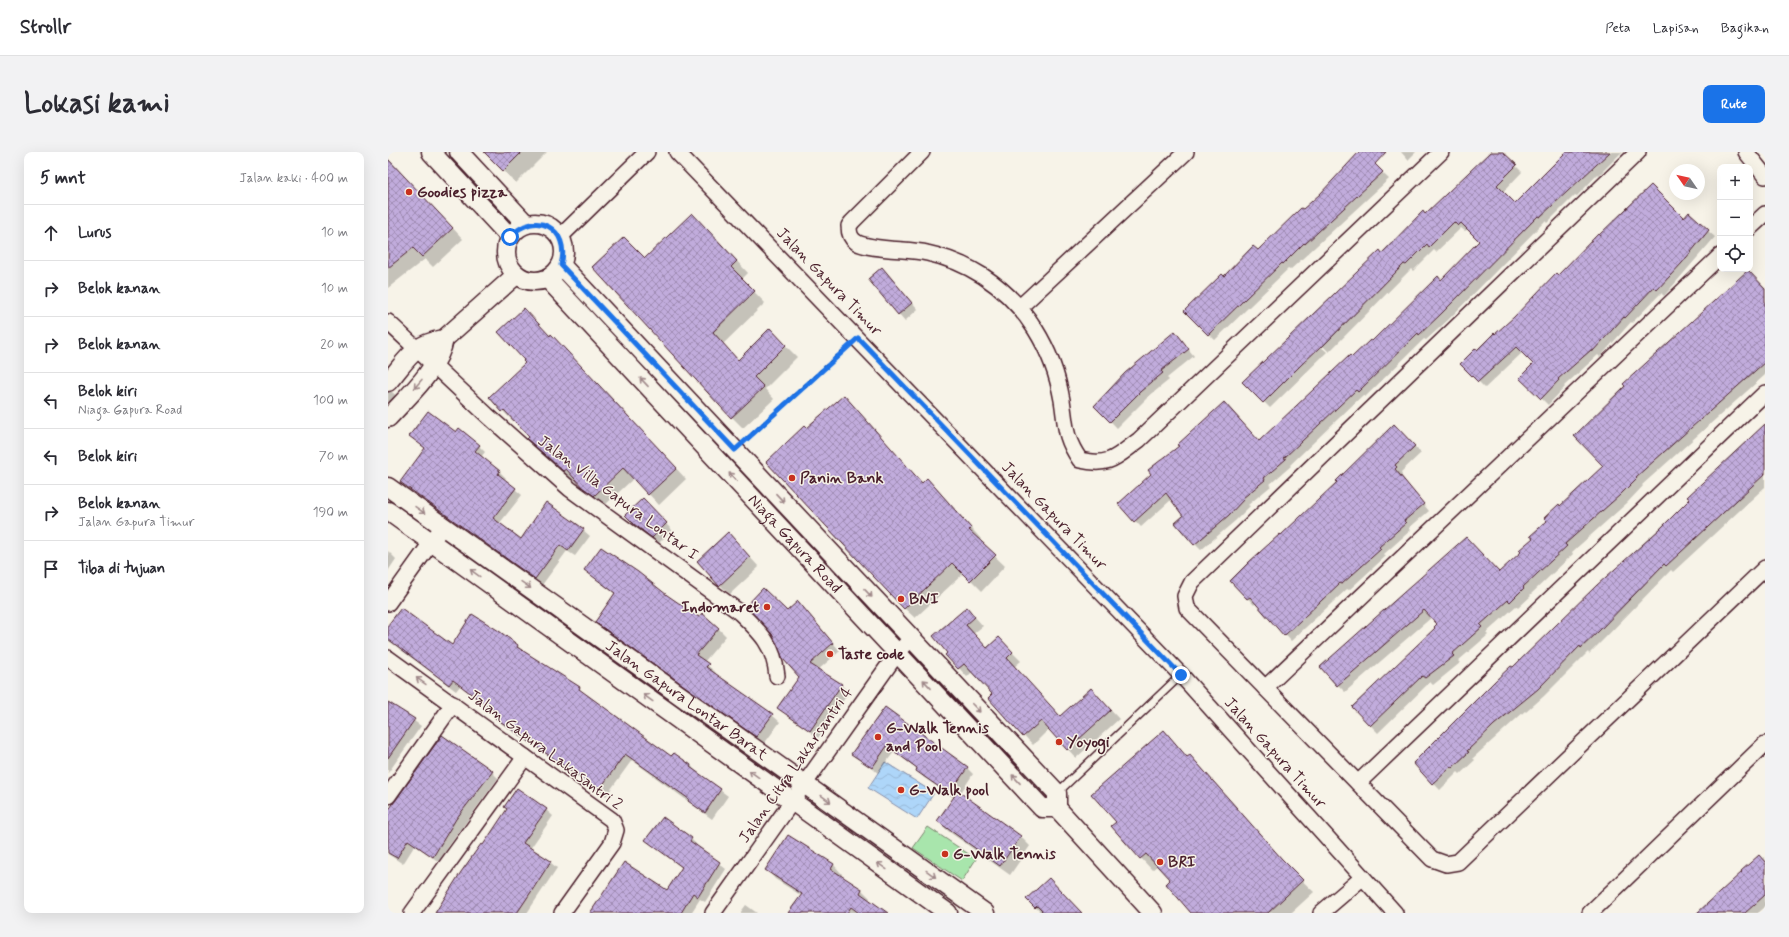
<!DOCTYPE html>
<html lang="id">
<head>
<meta charset="utf-8">
<style>
	:root { --surface:#fff; --page:#f2f2f3; --text:#2b2b33; --muted:#7c7c81; --line:#e1e1e2; --accent:#1a73e8 }
	body { margin:0; font-family:Mynerve,sans-serif; background:var(--page); color:var(--text) }
	.controls { position:absolute; right:12px; top:12px; display:grid; overflow:hidden; border-radius:8px; box-shadow:0 4px 16px #0002 }
	.controls button { width:36px; height:36px; display:grid; place-items:center; padding:0; border:0; border-bottom:1px solid var(--line); background:var(--surface); color:var(--text); font:20px sans-serif }
	.compass { position:absolute; left:1281px; top:12px; width:36px; height:36px; border-radius:50%; background:var(--surface); box-shadow:0 4px 16px #0002; rotate:304deg }
	.stop { position:absolute; width:12px; height:12px; margin:-9px; border:3px solid #1a73e8; border-radius:50%; background:#fff }
	.stop.end { background:#1a73e8; border-color:#fff; box-shadow:0 1px 4px #0008 }
	.list { margin:0; padding:0; list-style:none }
	h2 { display:flex; justify-content:space-between; align-items:center; height:52px; margin:0; padding:0 16px; font-size:17px }
	h2 small { font-size:13px; font-weight:400; color:var(--muted) }
	.list li { display:grid; grid-template-columns:26px 1fr auto; gap:12px; align-items:center; box-sizing:border-box; height:56px; padding:0 16px; border-top:1px solid var(--line) }
	.list b { display:block; font-size:15px; white-space:nowrap }
	.list p { margin:0; font-size:13px; white-space:nowrap; color:var(--muted) }
	.list em { font-size:13px; font-style:normal; color:var(--muted) }
	.icon { flex:none; width:22px; height:22px; fill:none; stroke:currentColor; stroke-width:2; stroke-linecap:round; stroke-linejoin:round }
	.map { position:relative; flex:none; width:1377px; height:761px; overflow:hidden; border-radius:8px }
	header { display:flex; align-items:center; gap:24px; box-sizing:border-box; height:56px; padding:0 20px; background:var(--surface); border-bottom:1px solid var(--line) }
	header strong { font-size:19px }
	nav { display:flex; gap:22px; margin-inline-start:auto; font-size:14px }
	.intro { display:flex; align-items:center; justify-content:space-between; box-sizing:border-box; height:96px; padding:0 24px }
	h1 { margin:0; font-size:28px }
	.button { padding:10px 18px; border-radius:8px; background:var(--accent); color:#fff; font-size:14px; font-weight:700 }
	main { display:flex; gap:24px; padding:0 24px }
	aside { flex:1; background:var(--surface); border-radius:8px; box-shadow:0 4px 16px #0002 }
	.map>svg:first-child { display:block }
	.pitch { fill:#a8e5ac; stroke:#79826c }
	.water { fill:url(#water-waves); stroke:#868da7 }
	.shadow { fill:#0003 }
	.building { fill:url(#building-cross-hatch); stroke:#4a1f2b }
	.lines { fill:none; stroke-linecap:round; stroke-linejoin:round }
	.service-casing { stroke:#4a1f2b; stroke-width:10 }
	.minor-casing { stroke:#4a1f2b; stroke-width:18 }
	.tertiary-casing { stroke:#4a1f2b; stroke-width:21 }
	.path { stroke:#4a1f2b; stroke-width:2.5; stroke-dasharray:4 3; stroke-linecap:butt }
	.service { stroke:#f7f3e8; stroke-width:7 }
	.minor { stroke:#f7f3e8; stroke-width:15 }
	.tertiary { stroke:#f7f3e8; stroke-width:18 }
	.oneway { stroke:#a0898a }
	.route { stroke:#1a73e8; stroke-width:5 }
	.poi-dot { fill:#c8321e; stroke:#f7f3e8; stroke-width:1.5 }
	.labels { text-anchor:middle; dominant-baseline:central; stroke-width:3; stroke-linejoin:round; paint-order:stroke }
	.poi-label { font-size:16px; font-weight:bold; fill:#4a1f2b; stroke:#f7f3e8; text-anchor:start }
	.street-label { font-size:16px; fill:#4a1f2b; stroke:#f7f3e8 }
</style>
</head>
<body>
<header>
<strong>Strollr</strong>
<nav><a>Peta</a><a>Lapisan</a><a>Bagikan</a></nav>
</header>
<div class="intro"><h1>Lokasi kami</h1><a class="button">Rute</a></div>
<main>
<aside>
<h2>5 mnt<small>Jalan kaki · 400 m</small></h2>
<ul class="list">
<li><svg class="icon" aria-label="ahead" viewBox="0 0 24 24"><path d="M12 20V5M6 11l6-6 6 6"/></svg><div><b>Lurus</b></div><em>10 m</em></li>
<li><svg class="icon" aria-label="right" viewBox="0 0 24 24"><path d="M7 20v-9h11M14 6l5 5-5 5"/></svg><div><b>Belok kanan</b></div><em>10 m</em></li>
<li><svg class="icon" aria-label="right" viewBox="0 0 24 24"><path d="M7 20v-9h11M14 6l5 5-5 5"/></svg><div><b>Belok kanan</b></div><em>20 m</em></li>
<li><svg class="icon" aria-label="left" viewBox="0 0 24 24"><path d="M17 20v-9H6M10 6l-5 5 5 5"/></svg><div><b>Belok kiri</b><p>Niaga Gapura Road</p></div><em>100 m</em></li>
<li><svg class="icon" aria-label="left" viewBox="0 0 24 24"><path d="M17 20v-9H6M10 6l-5 5 5 5"/></svg><div><b>Belok kiri</b></div><em>70 m</em></li>
<li><svg class="icon" aria-label="right" viewBox="0 0 24 24"><path d="M7 20v-9h11M14 6l5 5-5 5"/></svg><div><b>Belok kanan</b><p>Jalan Gapura Timur</p></div><em>190 m</em></li>
<li><svg class="icon" aria-label="arrive" viewBox="0 0 24 24"><path d="M6 21V4h12l-3 4 3 4H6"/></svg><div><b>Tiba di tujuan</b></div></li>
</ul>
</aside>
<div class="map">
<svg width="1377" height="761" viewBox="0 0 1377 761">
	<defs>
		<pattern id="water-waves" width="16" height="10" patternUnits="userSpaceOnUse"><rect width="16" height="10" fill="#aed6f9"/><path d="M0 5q4-4 8 0t8 0" fill="none" stroke="#97b7d6"/></pattern>
		<pattern id="building-cross-hatch" width="8" height="8" patternUnits="userSpaceOnUse"><rect width="8" height="8" fill="#c1acdc"/><path d="M0 0l8 8M0 8l8-8" fill="none" stroke="#9f8bb3"/></pattern>
	</defs>
	<rect width="100%" height="100%" fill="#f7f3e8"/>
	<filter id="ink" filterUnits="userSpaceOnUse"><feTurbulence type="fractalNoise" baseFrequency=".025" numOctaves="2"/><feDisplacementMap in="SourceGraphic" scale="8" xChannelSelector="R" yChannelSelector="G"/><feConvolveMatrix kernelMatrix="1 2 1 2 8 2 1 2 1" color-interpolation-filters="sRGB"/></filter>
	<g filter="url(#ink)">
		<path class="pitch" d="M540,675L588,707L574,729L525,696Z"/>
		<path class="water" d="M497,610L546,641L529,667L480,636Z"/>
		<g class="shadow">
			<path d="M97,0H159L128,31Z"/>
			<path d="M972,0L1001,27L902,118L900,117L827,188L797,159L870,100L932,43Z"/>
			<path d="M1013,0H1028L1020,8Z"/>
			<path d="M1103,0H1114L1134,20L1115,40L1127,52L1180,0H1234L1211,23L1210,22L1189,44L1187,43L1159,71L1157,69L1060,168L1038,188L1036,187L977,245L975,243L902,313L903,314L881,333L883,334L860,353L862,354L847,369L813,398L807,392L797,364L784,347L753,375L731,352L871,290L1053,129L1093,90L1080,77L1077,79L1073,76L1048,100L1046,98L1025,119L1023,117L941,200L931,190L930,192L939,200L882,256L856,230L1037,63Z"/>
			<path d="M0,7L75,87L45,115L37,107L0,136Z"/>
			<path d="M1296,67L1320,79L1327,85L1276,144L1273,141L1244,171L1243,170L1212,205L1210,203L1176,234L1177,235L1160,253L1133,226L1147,212L1135,200L1097,236L1073,212L1107,183L1170,125Z"/>
			<path d="M316,74L360,121L354,127L377,151L335,192L351,209L382,178L409,205L377,237L386,247L355,276L344,265L257,107Z"/>
			<path d="M494,116L530,157L517,169L481,127Z"/>
			<path d="M1377,136V223L1254,333L1255,334L1239,351L1184,400L1185,402L1142,443L1143,444L1130,456L1128,454L1098,481L1100,483L1070,509L1072,511L1045,533L1042,530L990,581L965,555L1049,477L1050,472L1044,465L957,540L950,533L1077,386L1111,422L1134,400L1173,355L1216,314Z"/>
			<path d="M787,181L806,204L779,226L781,228L760,245L729,276L708,254Z"/>
			<path d="M162,185L174,194L298,327L271,353L246,326L217,353L207,346L188,327L186,329L150,297L127,268L125,269L115,259L138,211Z"/>
			<path d="M0,240H4L14,249L0,264Z"/>
			<path d="M456,244L534,331L539,327L550,338L593,387L591,389L617,414L594,439L576,421L527,466L516,456L418,277Z"/>
			<path d="M1006,274L1033,301L1013,320L1014,322L1012,324L1041,359L1021,376L1023,378L996,402L998,404L961,438L959,437L903,489L868,451L866,453L844,429L951,330Z"/>
			<path d="M1377,274V335L1285,420L1283,418L1217,486L1201,502L1200,500L1156,544L1138,560L1137,559L1085,606L1087,608L1072,622L1070,620L1052,638L1026,611L1209,434L1303,347Z"/>
			<path d="M68,281L91,294L97,300L93,305L112,320L118,326L116,328L134,343L111,372L133,389L195,378L202,384L187,404L179,399L154,433L13,330L38,297L23,284Z"/>
			<path d="M255,348L284,378L271,391L254,379L239,363Z"/>
			<path d="M349,391L371,415L342,442L332,433Z"/>
			<path d="M0,399L8,407L0,419Z"/>
			<path d="M197,418L279,444L330,476L338,484L316,510L328,521L326,522L384,563L392,570L376,592L216,477L208,469L228,443Z"/>
			<path d="M579,456L595,474L585,482L599,497L619,495L633,509L626,515L672,565L703,537L731,567L688,606L661,577L645,593L601,546L605,542L584,520L579,525L571,516Z"/>
			<path d="M417,458L452,499L430,518L453,533L461,540L430,586L391,555L413,525Z"/>
			<path d="M0,475L64,495L130,494L136,500L191,536L198,543L284,606L303,613L309,621L340,644L324,667L244,608L218,644L114,572L107,565L109,562L72,534L68,539L1,489Z"/>
			<path d="M0,550L33,574L0,621Z"/>
			<path d="M497,556L579,616L585,622L572,642L633,685L642,694L622,723L560,679L550,669L566,646L535,625L530,617L506,600L490,621L465,602Z"/>
			<path d="M776,580L800,606L802,604L813,615L905,720L926,740L903,761H805L784,728L770,713L764,718L738,690L729,670Z"/>
			<path d="M104,620L110,626L60,695L51,710L27,693L15,712L0,702V660Z"/>
			<path d="M120,658H158L165,664L142,697L162,710L169,716L139,761H48Z"/>
			<path d="M401,684L446,713L454,722L453,724L474,738L482,746L481,748L499,761H401L414,744L387,727L379,718Z"/>
			<path d="M303,687L309,693L308,694L338,717L317,750L312,747L303,761H203L280,739L294,716L259,688Z"/>
			<path d="M1377,705V755L1370,761H1309L1356,720Z"/>
			<path d="M640,747L693,761H657L656,760L653,761Z"/>
			<path d="M358,753L369,761H352Z"/>
		</g>
		<g class="building">
			<path d="M96,0H134L115,19Z"/>
			<path d="M971,0H998L987,12L995,20L917,92L916,91L895,112L894,111L820,183L796,159L834,122L836,124L865,94L870,98L913,56L915,57L932,42Z"/>
			<path d="M1102,0H1115L1129,13L1109,33L1127,51L1178,0H1222L1152,65L1150,64L1054,161L1031,183L1030,181L970,240L968,238L896,306L898,307L876,326L877,328L855,346L856,347L841,363L806,393L787,371L795,364L778,341L746,370L730,352L763,322L760,318L791,294L789,293L836,250L871,289L962,203L964,205L982,188L984,189L1050,124L1053,128L1091,89L1073,71L1070,74L1066,70L1041,95L1039,92L1018,113L1016,112L934,195L933,194L913,213L875,251L854,230L992,98L994,101L1035,59L1037,62Z"/>
			<path d="M0,7L65,76L34,105L25,96L0,116Z"/>
			<path d="M1263,33L1296,66L1301,60L1321,78L1294,111L1269,138L1266,135L1237,166L1236,165L1205,199L1203,198L1170,227L1171,228L1153,247L1131,226L1145,212L1128,195L1090,230L1072,212L1088,196L1089,198L1106,181L1107,182L1126,165L1168,121L1170,123L1210,82L1211,83Z"/>
			<path d="M304,61L349,109L343,115L367,139L325,180L350,208L382,176L398,193L366,225L376,235L343,266L204,115L236,85L257,106Z"/>
			<path d="M494,115L524,151L510,163L480,127Z"/>
			<path d="M1360,118L1377,136V210L1248,325L1249,326L1232,343L1177,392L1179,394L1135,435L1136,436L1122,450L1120,448L1092,473L1094,475L1064,502L1066,504L1037,526L1034,524L982,574L964,555L1047,476L1046,475L1049,472L1036,458L949,534L932,515L1078,385L1111,420L1133,400L1131,398L1145,386L1142,384L1159,369L1156,366L1171,352L1172,354L1215,314L1186,284L1237,234L1235,232Z"/>
			<path d="M136,156L162,184L163,182L289,316L260,343L235,316L206,344L195,336L178,317L175,319L139,287L141,285L116,258L114,260L101,245L137,211L135,209L136,208L110,180Z"/>
			<path d="M787,179L801,197L773,219L775,221L753,239L722,270L706,254L737,221Z"/>
			<path d="M456,243L534,331L539,326L583,376L581,378L608,403L582,429L564,411L516,457L378,310L416,274L418,276Z"/>
			<path d="M40,259L68,280L71,276L92,293L87,299L112,319L110,322L128,336L105,366L133,387L158,350L196,377L180,399L172,393L147,427L12,330L37,296L21,284Z"/>
			<path d="M1006,272L1027,294L1007,313L1009,315L1007,317L1036,352L1016,369L1018,371L991,395L993,397L954,432L952,431L896,484L862,445L859,447L842,429L861,410L892,382L893,383L949,330L948,329Z"/>
			<path d="M1377,272V322L1278,414L1276,412L1210,480L1193,496L1192,494L1150,537L1106,573L1079,599L1081,600L1064,616L1063,614L1044,632L1025,611L1107,529L1123,514L1125,515L1209,433L1272,377L1302,347L1299,345Z"/>
			<path d="M255,346L279,371L264,386L246,372L237,363Z"/>
			<path d="M340,380L362,405L331,434L309,409Z"/>
			<path d="M213,395L250,420L279,443L311,465L314,461L331,476L308,503L321,512L318,515L385,562L368,585L207,470L227,441L196,418Z"/>
			<path d="M375,436L399,459L410,449L445,491L422,512L454,532L422,579L389,556L411,525L395,507L384,482L358,454Z"/>
			<path d="M579,455L587,465L578,473L599,496L611,485L625,500L619,506L672,564L703,536L723,558L679,598L653,569L635,585L600,546L604,542L576,512L570,517L557,503L559,501L545,484Z"/>
			<path d="M13,456L64,493L84,462L111,479L130,493L129,495L192,535L191,537L283,604L286,601L303,613L302,615L333,637L317,661L300,649L301,647L237,602L211,638L106,565L108,561L65,528L61,533L0,487V473Z"/>
			<path d="M0,550L27,567L0,606Z"/>
			<path d="M497,555L580,615L561,642L528,619L529,616L499,594L484,616L463,602Z"/>
			<path d="M776,578L799,605L802,603L894,707L915,728L880,761H803L778,732L782,728L758,702L752,707L723,674L728,670L703,642Z"/>
			<path d="M54,583L105,619L68,667L45,705L20,688L9,706L0,701V659Z"/>
			<path d="M129,636L159,657L135,691L163,709L145,737L129,761H47L73,720L93,692L95,693L119,657L116,655Z"/>
			<path d="M570,639L633,684L612,714L549,669Z"/>
			<path d="M275,665L304,686L302,689L332,710L310,745L305,741L293,761H202L236,710L279,738L294,715L257,688Z"/>
			<path d="M400,683L446,712L443,717L474,737L472,741L500,761H471L463,755L459,761H400L414,742L377,718Z"/>
			<path d="M1371,703L1377,710V743L1357,761H1309L1354,720L1353,719Z"/>
			<path d="M661,726L673,739L694,761H656L649,754L647,756L638,747Z"/>
		</g>
		<g class="lines">
			<defs>
				<path id="service" d="M669,641L793,523"/>
				<g id="minor">
					<path d="M289,0L793,523L1007,761"/>
					<path d="M534,0L464,70L461,74C461,81 462,86 468,90C480,98 522,97 539,101C558,105 579,114 595,124C638,152 665,197 674,248C678,273 676,285 692,308C722,315 728,305 751,288L1053,0"/>
					<path d="M1250,0L804,430L797,444L799,456L1044,707L1058,712L1070,710L1377,416"/>
					<path d="M1358,0L1377,24"/>
					<path d="M1362,76L1377,62"/>
					<path d="M172,85L259,0"/>
					<path d="M632,155L798,0"/>
					<path d="M0,170L99,263L182,337L350,459C372,480 386,492 389,524"/>
					<path d="M0,451L55,374"/>
					<path d="M0,506L224,668L228,678L224,691L174,761"/>
					<path d="M877,536L1332,104"/>
					<path d="M970,631L1377,241"/>
					<path d="M0,644L65,552"/>
					<path d="M24,761L137,605"/>
					<path d="M325,761L510,500L523,487"/>
					<path d="M933,761L974,726"/>
					<path d="M1202,761L1377,592"/>
				</g>
				<g id="tertiary">
					<path d="M43,0L122,85"/>
					<path d="M71,0L138,72"/>
					<circle cx="147" cy="100" r="29"/>
					<path id="s1" d="M160,127L654,656H669V641L173,113"/>
					<path d="M0,230C19,208 25,192 56,187L128,123"/>
					<path d="M0,266C20,244 51,217 56,187"/>
					<path id="s2" d="M0,335L597,761"/>
					<path d="M0,359L560,761"/>
					<path d="M669,656L765,761"/>
				</g>
			</defs>
			<use href="#service" class="service-casing"/>
			<use href="#minor" class="minor-casing"/>
			<use href="#tertiary" class="tertiary-casing"/>
			<path class="path" d="M359,287L457,197"/>
			<use href="#service" class="service"/>
			<use href="#minor" class="minor"/>
			<use href="#tertiary" class="tertiary"/>
		</g>
		<defs><path id="oneway-shaft" d="M-6 0H5M1.5-3L5.5 0L1.5 3" fill="none" stroke-width="1.6" stroke-linecap="round" stroke-linejoin="round"/></defs>
		<g class="oneway">
			<use href="#oneway-shaft" transform="translate(256 230) rotate(-133)"/>
			<use href="#oneway-shaft" transform="translate(30 232) rotate(131)"/>
			<use href="#oneway-shaft" transform="translate(345 325) rotate(-133)"/>
			<use href="#oneway-shaft" transform="translate(392 346) rotate(47)"/>
			<use href="#oneway-shaft" transform="translate(32 358) rotate(35)"/>
			<use href="#oneway-shaft" transform="translate(87 421) rotate(-144)"/>
			<use href="#oneway-shaft" transform="translate(138 433) rotate(35)"/>
			<use href="#oneway-shaft" transform="translate(480 441) rotate(47)"/>
			<use href="#oneway-shaft" transform="translate(33 529) rotate(-145)"/>
			<use href="#oneway-shaft" transform="translate(539 532) rotate(-133)"/>
			<use href="#oneway-shaft" transform="translate(260 546) rotate(-144)"/>
			<use href="#oneway-shaft" transform="translate(588 556) rotate(46)"/>
			<use href="#oneway-shaft" transform="translate(366 622) rotate(-144)"/>
			<use href="#oneway-shaft" transform="translate(628 627) rotate(-133)"/>
			<use href="#oneway-shaft" transform="translate(438 647) rotate(36)"/>
			<use href="#oneway-shaft" transform="translate(494 714) rotate(-144)"/>
			<use href="#oneway-shaft" transform="translate(543 722) rotate(36)"/>
		</g>
	</g>
	<g class="lines" filter="url(#ink)">
		<path class="route" d="M122,85C147,57 183,76 173,113L347,298L470,186L793,523"/>
	</g>
	<g class="poi-dot">
		<circle cx="21" cy="40" r="4"/>
		<circle cx="404" cy="326" r="4"/>
		<circle cx="513" cy="447" r="4"/>
		<circle cx="379" cy="455" r="4"/>
		<circle cx="442" cy="502" r="4"/>
		<circle cx="490" cy="585" r="4"/>
		<circle cx="671" cy="590" r="4"/>
		<circle cx="513" cy="638" r="4"/>
		<circle cx="557" cy="702" r="4"/>
		<circle cx="772" cy="710" r="4"/>
	</g>
	<g class="labels">
		<g class="poi-label">
			<text x="29" y="40">Goodies pizza</text>
			<text x="412" y="326">Panin Bank</text>
			<text x="521" y="447">BNI</text>
			<text x="371" y="455" text-anchor="end">Indomaret</text>
			<text x="450" y="502">Taste code</text>
			<text x="498" y="576">G-Walk Tennis<tspan x="498" dy="18">and Pool</tspan></text>
			<text x="679" y="590">Yoyogi</text>
			<text x="521" y="638">G-Walk pool</text>
			<text x="565" y="702">G-Walk Tennis</text>
			<text x="780" y="710">BRI</text>
		</g>
		<g class="street-label">
			<text transform="translate(441 130) rotate(46)">Jalan Gapura Timur</text>
			<text transform="translate(230 346) rotate(37)">Jalan Villa Gapura Lontar I</text>
			<text transform="translate(666 364) rotate(46)">Jalan Gapura Timur</text>
			<text stroke="none"><textPath href="#s1" startOffset="362">Niaga Gapura Road</textPath></text>
			<text stroke="none"><textPath href="#s2" startOffset="367">Jalan Gapura Lontar Barat</textPath></text>
			<text transform="translate(157 598) rotate(37)">Jalan Gapura Lakasantri 2</text>
			<text transform="translate(887 601) rotate(48)">Jalan Gapura Timur</text>
			<text transform="translate(408 613) rotate(-55)">Jalan Citra Lakarsantri 4</text>
		</g>
	</g>
</svg>
<div class="controls">
<button>+</button>
<button>−</button>
<button><svg class="icon" aria-label="locate" viewBox="0 0 24 24"><circle cx="12" cy="12" r="6"/><path d="M12 2v4M12 18v4M2 12h4M18 12h4"/></svg></button>
</div>
<svg class="compass" viewBox="-18 -18 36 36"><path d="M0-13l5 13h-10z" fill="#e53935"/><path d="M0 13l5-13h-10z" fill="#7c7c81"/></svg>
<div class="stop" style="left:122px;top:85px"></div>
<div class="stop end" style="left:793px;top:523px"></div>
</div>
</main>
</body>
</html>
